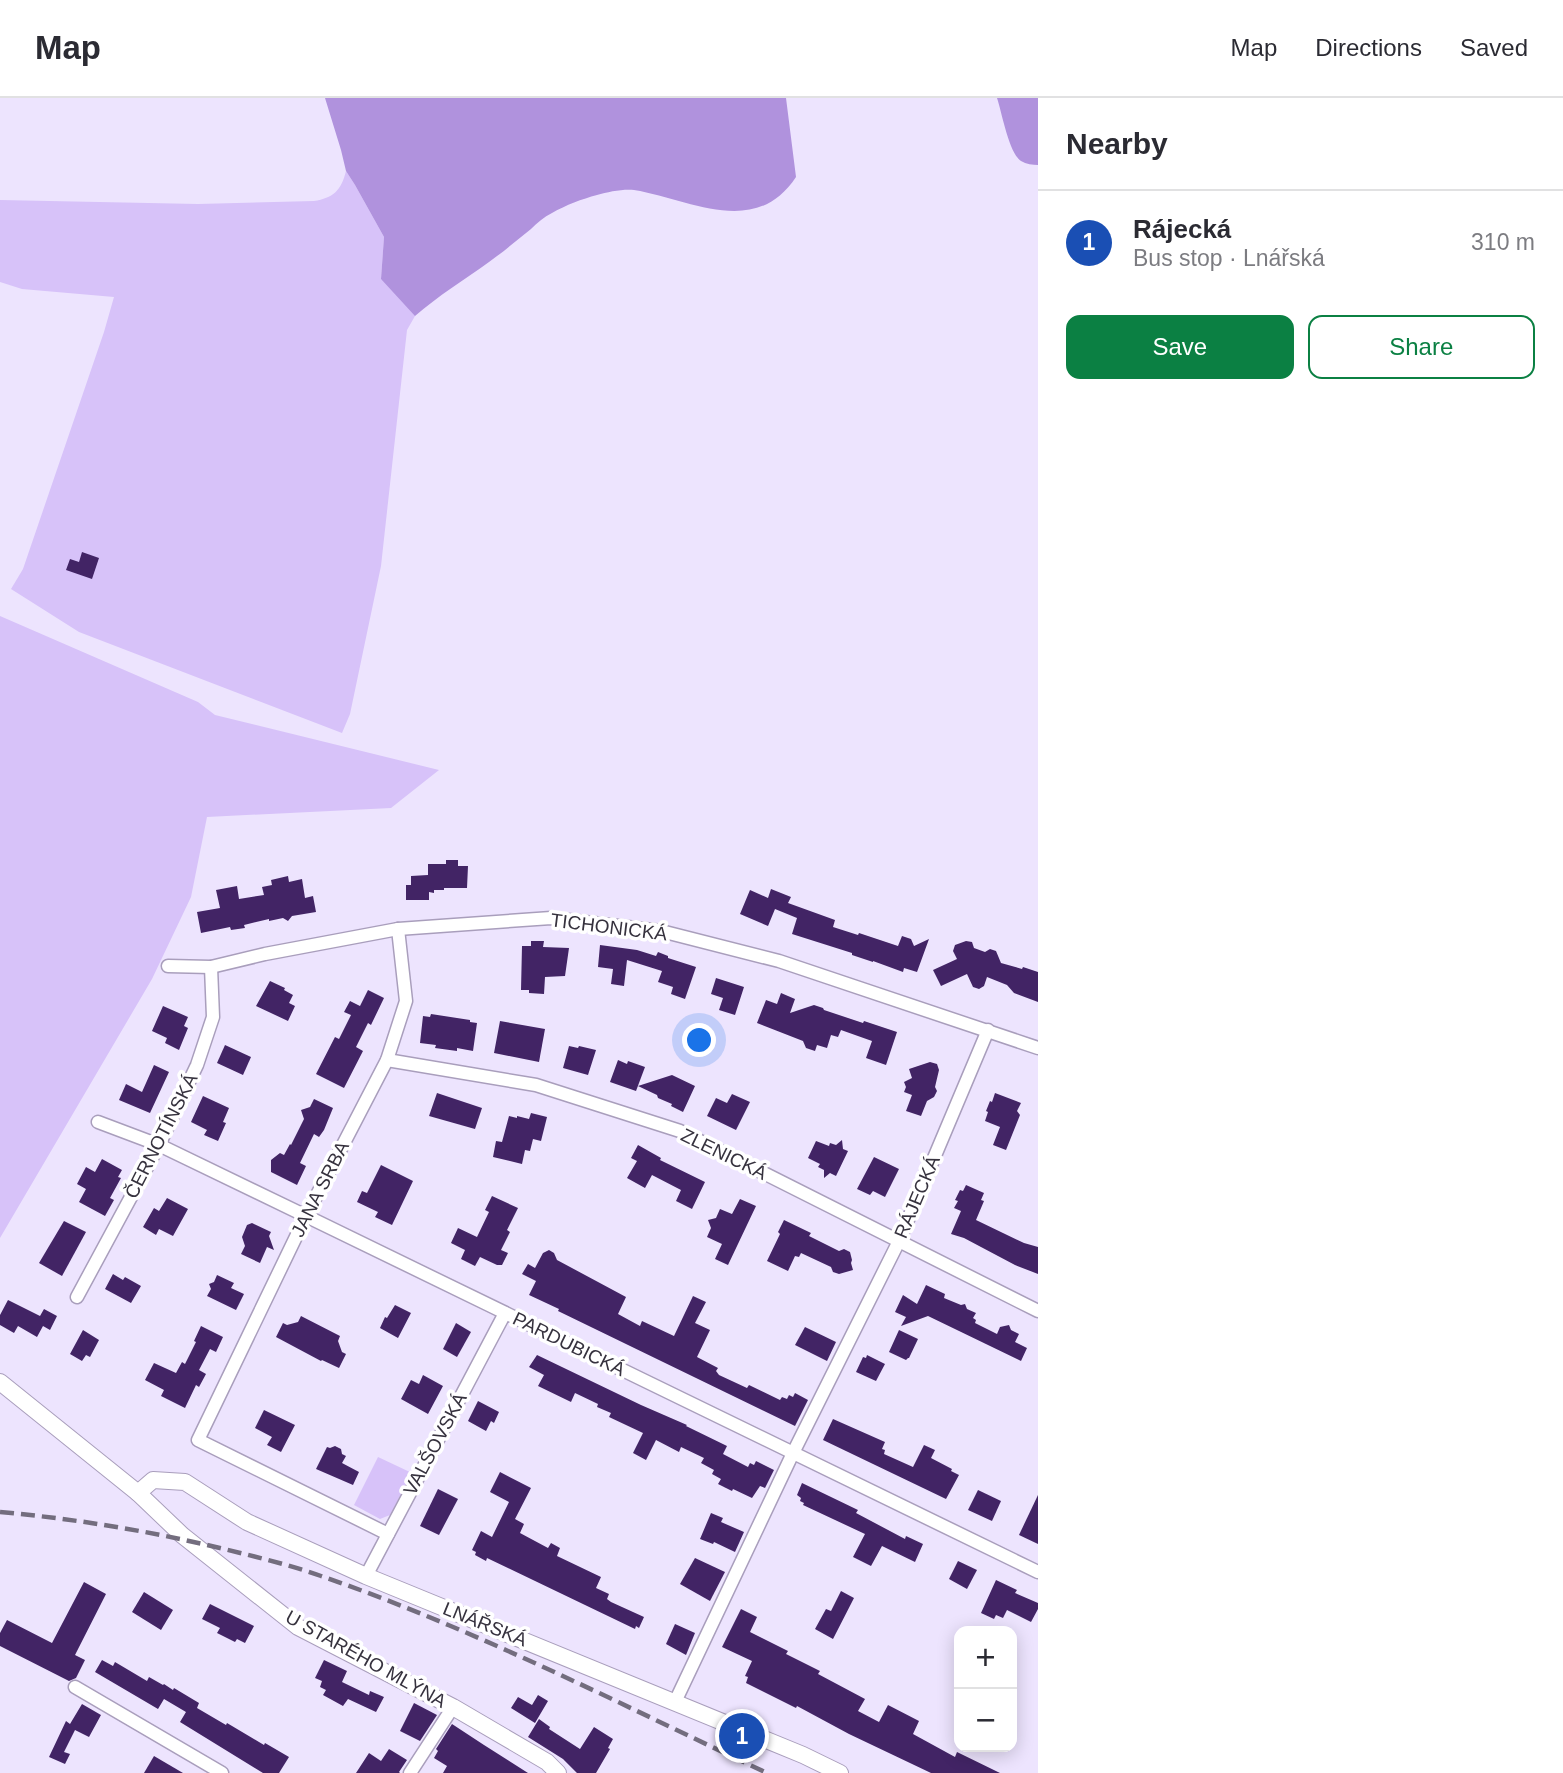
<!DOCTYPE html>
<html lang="en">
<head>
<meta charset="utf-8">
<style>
	:root { --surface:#fff; --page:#f2f2f3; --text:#2b2b33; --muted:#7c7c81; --line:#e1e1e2; --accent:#0b8043 }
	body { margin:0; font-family:Arial,sans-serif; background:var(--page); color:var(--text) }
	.controls { position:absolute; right:21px; bottom:21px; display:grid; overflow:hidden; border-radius:14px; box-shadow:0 4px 18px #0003 }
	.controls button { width:63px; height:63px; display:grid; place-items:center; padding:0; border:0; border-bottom:2px solid var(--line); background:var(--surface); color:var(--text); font:35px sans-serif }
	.you { position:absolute; left:700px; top:943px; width:24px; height:24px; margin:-18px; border:5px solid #fff; border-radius:50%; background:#1a73e8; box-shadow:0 0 0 10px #1a73e833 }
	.badge { display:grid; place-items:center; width:46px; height:46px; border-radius:50%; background:var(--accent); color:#fff; font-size:23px; font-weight:700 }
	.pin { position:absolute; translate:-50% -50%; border:4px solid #fff; box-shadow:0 2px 7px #0006 }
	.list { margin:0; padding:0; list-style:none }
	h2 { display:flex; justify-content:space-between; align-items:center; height:91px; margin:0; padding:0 28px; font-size:30px }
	h2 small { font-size:23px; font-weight:400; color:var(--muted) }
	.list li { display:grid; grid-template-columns:46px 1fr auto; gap:21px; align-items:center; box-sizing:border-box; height:105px; padding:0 28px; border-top:2px solid var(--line) }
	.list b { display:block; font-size:26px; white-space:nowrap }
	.list p { margin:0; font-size:23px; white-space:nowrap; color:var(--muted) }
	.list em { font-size:23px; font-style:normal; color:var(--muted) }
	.actions { display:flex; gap:14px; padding:21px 28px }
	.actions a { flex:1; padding:16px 0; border:2px solid var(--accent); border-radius:14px; text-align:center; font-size:24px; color:var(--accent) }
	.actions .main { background:var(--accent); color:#fff }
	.map { position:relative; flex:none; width:1038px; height:1675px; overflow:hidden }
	header { display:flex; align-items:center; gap:42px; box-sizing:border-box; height:98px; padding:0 35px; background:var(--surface); border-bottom:2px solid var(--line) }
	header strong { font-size:33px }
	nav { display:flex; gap:38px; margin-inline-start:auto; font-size:24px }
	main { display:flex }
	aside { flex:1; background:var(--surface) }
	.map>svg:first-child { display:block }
	.green { fill:#d7c2f9 }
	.forest { fill:#b092dd }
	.building { fill:#422465 }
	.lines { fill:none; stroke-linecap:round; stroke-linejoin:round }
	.minor-casing { stroke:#a99ebc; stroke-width:15 }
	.tertiary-casing { stroke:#a99ebc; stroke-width:18 }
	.minor { stroke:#fff; stroke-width:12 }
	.tertiary { stroke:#fff; stroke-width:16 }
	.rail { stroke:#736d7e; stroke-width:4.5; stroke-dasharray:14 7; stroke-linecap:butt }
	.labels { text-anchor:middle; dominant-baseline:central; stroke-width:7; stroke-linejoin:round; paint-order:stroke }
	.street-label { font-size:19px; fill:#36323e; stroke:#fff }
</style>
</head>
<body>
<header>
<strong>Map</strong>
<nav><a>Map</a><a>Directions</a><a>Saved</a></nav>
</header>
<main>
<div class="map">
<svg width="1038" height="1675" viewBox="0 0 1038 1675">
	<rect width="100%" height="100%" fill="#ede4fe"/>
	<g class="green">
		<path d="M346,73L355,87L384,139L381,181L418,202L415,218L407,232L381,468L350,616L342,635L79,534L11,491L23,471L104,234L114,199L22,191L0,184V102L198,106L314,103C333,100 341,93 346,73Z"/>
		<path d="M0,518L198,604L215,617L439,672L391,710L207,719L191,799L152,881L0,1140Z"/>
		<path d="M378,1359L412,1375L390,1417L380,1421L354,1407Z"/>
	</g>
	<g class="forest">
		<path d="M325,0H786L796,79C755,141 690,101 634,92C622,91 608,94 597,97C582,101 566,107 552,115C544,119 537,125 531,131C517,142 503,154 489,164C464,182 438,198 415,218L381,181L384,139L355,87L346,73L341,52Z"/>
		<path d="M997,0H1038V67C1033,67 1026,66 1021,63C1009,55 1002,15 997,0Z"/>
	</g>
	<g class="building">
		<path d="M82,454L99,460L92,481L66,472L70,461L79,464Z"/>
		<path d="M446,762H458V768H468L467,790H444V792H434V795L429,794V802H406V787H411V778L428,777V766H446Z"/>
		<path d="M288,778L289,784L302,781L305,800L313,798L316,814L292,818L288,823L283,820L269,823V821L244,827L245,830L231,832L230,829L201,835L197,814L220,810L216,792L237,788L239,801L264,797L262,789L272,787L271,782Z"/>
		<path d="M771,791L791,799L788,805L835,822L833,829L858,837L859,835L898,848L902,838L911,841L914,848L929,841L917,874L904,870L903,874L873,863V864L852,857V855L792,836L797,820L775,811L768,828L740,816L750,792L768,800Z"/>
		<path d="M531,843H544L543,849L569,850L565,878L545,879L544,896L529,895V892H521L522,848H531Z"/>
		<path d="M966,843L972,844L974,850L985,854L990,851L996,853L1001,865L1022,871L1023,869L1038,874V904L1014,895L1007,887L987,879L984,888L979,891L973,889L967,876L941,888L933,872L957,861L953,853L955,847Z"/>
		<path d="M600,847L637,852L656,858L658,854L668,858V860L696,869L685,901L671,896L673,889L658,884L662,873L627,862L624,888L611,886L613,871L598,869Z"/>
		<path d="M716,880L744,889L735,917L719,912L723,900L711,896Z"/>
		<path d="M270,883L285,890L284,892L293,897L289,905L295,908L288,923L256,908Z"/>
		<path d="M368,892L384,900L371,927L368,925L356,949L363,953L344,990L316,976L335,939L339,941L351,917L344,914L350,903L360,908Z"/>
		<path d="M781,895L795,901L790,915L814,907L823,910L824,912L863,925L864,923L897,934L886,967L866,960L872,943L841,932L838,939L831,937L827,950L817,947L815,953L806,950L803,943L757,925L766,902L777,906Z"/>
		<path d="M163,908L188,919L184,928L188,930L179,952L165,945L167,940L152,933Z"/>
		<path d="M431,916L470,922V924L477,925L473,953L457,950V953L435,950L436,947L420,945L423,918L430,919Z"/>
		<path d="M500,923L545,931L539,964L494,955Z"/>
		<path d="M225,947L251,959L243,977L217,965Z"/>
		<path d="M569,948L578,950L579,948L596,952L588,977L563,970Z"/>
		<path d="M618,962L627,966L628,963L645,969L636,993L610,984Z"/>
		<path d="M930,964L937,966L939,972L935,989L937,993L934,999L927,1003L921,1018L906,1013L912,997L904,994L906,989L904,984L912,980L909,971Z"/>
		<path d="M154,967L169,974L150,1015L119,1002L126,986L142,994Z"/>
		<path d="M672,977L695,988L683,1014L671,1008L672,1006L658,1000L657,997L638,988Z"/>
		<path d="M437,995L482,1010L475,1031L429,1018Z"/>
		<path d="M995,995L1021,1005L1017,1013L1020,1017L1006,1052L993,1047L1000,1029L985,1023L988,1014L986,1013L990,1003L992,1004Z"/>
		<path d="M732,996L750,1004L736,1032L707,1018L716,1000L727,1005Z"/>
		<path d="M203,998L229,1010L223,1024L226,1025L218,1043L204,1037L207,1032L191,1024Z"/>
		<path d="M314,1001L333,1010L324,1032L319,1039L314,1036L300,1065L306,1068L297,1087L271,1074V1062L280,1055L284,1057L290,1046L291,1047L304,1021L301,1012L310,1009Z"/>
		<path d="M531,1015L547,1019L541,1043L533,1041L530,1053L525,1052L522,1066L493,1059L496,1043L502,1044L509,1018L517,1020V1018L529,1021Z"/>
		<path d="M842,1042L843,1051L848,1053L836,1078L830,1075L824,1080V1072L818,1069L820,1066L808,1060L816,1043L829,1048L830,1045L836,1047Z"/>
		<path d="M638,1047L661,1060L660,1062L705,1084L692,1111L676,1103L681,1092L652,1077L645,1090L627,1080L637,1063L631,1060Z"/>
		<path d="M874,1059L899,1071L885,1099L873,1093L870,1097L857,1091Z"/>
		<path d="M102,1061L122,1072L118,1079L121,1080L110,1100L114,1102L105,1118L79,1104L86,1091L77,1086L86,1069L95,1074Z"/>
		<path d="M381,1067L413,1083L392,1127L375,1119L378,1114L357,1104L362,1093L367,1095Z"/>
		<path d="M966,1087L984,1095L981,1102L984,1103L976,1122L1024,1145L1038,1149V1176L1015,1167L964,1140L951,1136L961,1113L954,1110L958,1103L955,1102L960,1092L963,1093Z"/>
		<path d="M492,1098L518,1110L507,1132L510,1134L501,1152L508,1155L502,1167H497L480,1159L475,1168L461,1161L465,1152L451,1145L458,1130L477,1139L489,1114L485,1112Z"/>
		<path d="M167,1100L188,1111L173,1138L159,1131L156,1137L143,1129L154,1110L159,1113Z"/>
		<path d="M740,1101L756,1108L728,1167L715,1161L722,1146L707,1139L711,1130L708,1122L716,1120L720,1111L732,1116Z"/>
		<path d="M784,1122L811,1135L809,1138L839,1153L844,1151L850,1154L852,1162L851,1165L853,1172L839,1176L833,1174L831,1169L801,1155L799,1159L795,1158L788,1173L767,1163L780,1136L778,1134Z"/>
		<path d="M64,1123L86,1134L62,1178L39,1165Z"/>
		<path d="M252,1125L271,1134L269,1138L274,1152L267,1149L260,1165L241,1156L245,1148L242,1139L247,1127Z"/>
		<path d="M549,1152L554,1155L557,1162L626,1199L618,1216L640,1228L642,1223L674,1238L693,1198L706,1204L695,1225L710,1232L697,1259L718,1270L716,1273L719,1277L747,1290L749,1287L780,1302L782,1299L787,1301L789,1297L793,1299L795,1295L808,1302L795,1328L558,1213L559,1211L529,1197L536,1183L522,1176L528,1166L535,1170L543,1155Z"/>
		<path d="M113,1176L123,1182L125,1179L141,1188L131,1205L105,1191Z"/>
		<path d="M217,1177L234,1185L231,1190L244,1196L236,1212L207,1198L211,1191L209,1186L214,1184Z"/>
		<path d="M926,1187L945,1196L944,1200L961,1207L965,1206L967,1211L976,1215L973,1220L976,1222L975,1225L997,1236L1000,1229L1009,1227L1011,1232L1019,1236L1015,1244L1027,1250L1021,1263L928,1218L901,1228L906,1219L895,1214L903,1197L917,1206Z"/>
		<path d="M8,1202L40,1218L44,1211L57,1218L50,1232L43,1228L37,1239L18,1228L14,1235L0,1227V1217Z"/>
		<path d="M395,1207L411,1215L398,1240L380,1230L385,1219L387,1220Z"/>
		<path d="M301,1218L340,1238L338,1243L342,1254L346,1256L339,1270L322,1262L321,1263L276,1239L283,1225L287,1227L298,1224Z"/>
		<path d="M456,1225L471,1234L457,1259L443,1251Z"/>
		<path d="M201,1228L223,1239L216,1254L210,1251L199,1272L206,1276L199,1289L196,1287L185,1310L161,1298L164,1292L145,1282L154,1265L176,1275L182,1264L185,1266L196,1244L194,1243Z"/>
		<path d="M805,1229L836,1244L827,1263L795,1247Z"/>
		<path d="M83,1232L99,1242L90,1259L86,1257L82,1263L70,1256Z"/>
		<path d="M899,1232L918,1241L909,1260H908L906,1262L889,1254Z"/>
		<path d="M537,1257L641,1307L687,1327L686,1328L727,1348L723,1356L748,1369L750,1365L754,1367L756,1363L774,1372L765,1390L760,1388L752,1400L733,1391L732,1393L718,1386L721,1381L712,1376L714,1372L701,1365L704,1360L681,1349L679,1354L656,1342L646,1362L633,1355L643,1335L609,1319L611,1315L597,1309L598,1306L575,1295L571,1304L538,1288L544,1277L529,1269Z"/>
		<path d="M867,1257L885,1266L876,1283L856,1274L863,1259L866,1260Z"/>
		<path d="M423,1277L443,1288L428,1316L401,1301L411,1282L419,1286Z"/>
		<path d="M478,1303L499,1314L494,1325L491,1323L486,1333L468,1323Z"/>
		<path d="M264,1312L295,1327L281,1354L267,1347L272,1339L255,1330Z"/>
		<path d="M833,1321L885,1344L882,1351L885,1352L884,1356L913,1369L924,1347L935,1352L931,1360L952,1371L951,1373L959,1377L946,1401L823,1342Z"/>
		<path d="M335,1348L341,1351L342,1356L346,1358L342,1365L359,1374L353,1387L316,1371L327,1349L330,1350Z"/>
		<path d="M500,1374L531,1390L515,1421L524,1426L520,1435L548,1450L551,1445L560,1450L557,1458L601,1479L596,1490L609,1496L607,1501L611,1504L644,1519L639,1530L636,1528L635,1531L487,1460L486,1463L475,1457L476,1454L472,1452L481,1433L492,1439L509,1404L490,1394Z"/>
		<path d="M802,1385L858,1412L856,1415L905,1441L906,1438L923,1446L915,1464L882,1448L871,1468L853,1459L865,1436L803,1407L804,1405L800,1403L801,1400L797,1397Z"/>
		<path d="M438,1391L458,1401L439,1437L420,1428Z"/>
		<path d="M978,1392L1001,1403L992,1423L968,1412Z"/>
		<path d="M1038,1397V1446L1019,1437Z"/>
		<path d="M711,1415L723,1420L721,1424L744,1434L735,1454L714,1444L713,1446L700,1441Z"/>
		<path d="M695,1460L725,1474L710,1503L680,1486Z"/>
		<path d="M958,1463L977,1472L967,1491L949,1481Z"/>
		<path d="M996,1482L1017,1492L1015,1495L1038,1505V1511L1031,1524L1007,1512L1003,1520L996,1517L994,1521L981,1515Z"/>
		<path d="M84,1484L106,1496L75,1557L85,1562L76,1580L69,1583L0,1548V1535L7,1522L52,1545Z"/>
		<path d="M841,1493L854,1500L833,1541L815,1531L826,1511L831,1513Z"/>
		<path d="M144,1494L173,1512L161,1532L132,1514Z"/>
		<path d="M210,1506L254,1528L245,1545L237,1541L235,1544L217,1535L220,1530L202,1521Z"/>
		<path d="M741,1511L757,1519L750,1534L788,1553L786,1556L820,1573L818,1576L865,1601L858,1613L879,1624L888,1607L919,1623L913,1636L955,1659L957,1654L1000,1675H931L849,1636L797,1608L796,1610L746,1585L748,1579L745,1578L752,1563L722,1549Z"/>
		<path d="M675,1526L695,1535L686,1557L666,1546Z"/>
		<path d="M102,1562L113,1568L115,1564L147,1583L149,1579L163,1587L164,1586L173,1592L174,1590L199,1605L197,1610L226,1627L227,1625L264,1647L265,1645L289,1659L279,1675H263L180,1624L186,1614L164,1601L158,1611L95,1574Z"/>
		<path d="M324,1562L347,1573L342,1584L369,1597L370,1593L384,1599L376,1614L348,1601L343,1608L323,1597L326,1592L320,1589L322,1583L315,1580Z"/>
		<path d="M538,1597L548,1603L535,1625L511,1610L518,1599L532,1607Z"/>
		<path d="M414,1605L437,1617L420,1643L400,1633Z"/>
		<path d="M82,1606L101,1617L89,1639L75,1632L64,1654L70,1656L65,1666L49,1659L66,1623L70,1626Z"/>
		<path d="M539,1621L550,1629L549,1631L580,1651L594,1629L613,1641L608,1650L610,1651L596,1675H577L563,1661L528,1639Z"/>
		<path d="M452,1626L484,1647L528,1675H443L447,1668L434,1660L438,1653L436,1651Z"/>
		<path d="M389,1651L407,1662L399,1674L400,1675H356L369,1655L381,1663Z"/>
		<path d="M154,1658L183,1675H144Z"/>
	</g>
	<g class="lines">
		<defs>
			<g id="minor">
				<path d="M168,868L211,869L265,856L398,831L551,820L661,833L779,863L1038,950"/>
				<path d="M387,962L536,987L680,1033L1038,1213"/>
				<path d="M98,1024L159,1047L306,1118L1038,1474"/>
				<path d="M77,1199L159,1047L197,967L213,919L211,869"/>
				<path d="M388,1436L198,1342L306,1118L387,962L406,903L398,831"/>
				<path d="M366,1478L505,1215"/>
				<path d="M75,1589L222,1675"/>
				<path d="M675,1604L793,1355L899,1143L988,932"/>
				<path d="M410,1675L453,1609"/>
			</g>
			<g id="tertiary">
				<path d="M0,1284L138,1395L182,1437L298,1529L453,1609L547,1664L558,1675"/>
				<path d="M138,1395L153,1382L185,1384L247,1424L366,1478L803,1657L840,1675"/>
			</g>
		</defs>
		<use href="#minor" class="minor-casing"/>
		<use href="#tertiary" class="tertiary-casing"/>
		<use href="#minor" class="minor"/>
		<use href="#tertiary" class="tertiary"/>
		<path class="rail" d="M0,1414C76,1421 150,1433 224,1451C257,1459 290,1467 321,1478C475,1531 620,1606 767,1675"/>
	</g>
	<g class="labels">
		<g class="street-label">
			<text transform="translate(609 829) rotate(7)">TICHONICKÁ</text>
			<text transform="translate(161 1038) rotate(-63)">ČERNOTÍNSKÁ</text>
			<text transform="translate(724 1056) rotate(26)">ZLENICKÁ</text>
			<text transform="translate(320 1091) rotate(-63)">JANA SRBA</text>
			<text transform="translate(917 1099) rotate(-67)">RÁJECKÁ</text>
			<text transform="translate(569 1246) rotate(26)">PARDUBICKÁ</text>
			<text transform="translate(435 1346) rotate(-62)">VALŠOVSKÁ</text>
			<text transform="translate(485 1526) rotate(22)">LNÁŘSKÁ</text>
			<text transform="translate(366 1561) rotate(29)">U STARÉHO MLÝNA</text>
		</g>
	</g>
</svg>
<div class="controls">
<button>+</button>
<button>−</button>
</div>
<div class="you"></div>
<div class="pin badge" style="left:742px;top:1638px;background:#1a4fb4">1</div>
</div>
<aside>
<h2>Nearby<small></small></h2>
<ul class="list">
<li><span class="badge" style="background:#1a4fb4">1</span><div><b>Rájecká</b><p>Bus stop · Lnářská</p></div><em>310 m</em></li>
</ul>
<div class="actions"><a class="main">Save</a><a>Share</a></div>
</aside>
</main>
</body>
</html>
